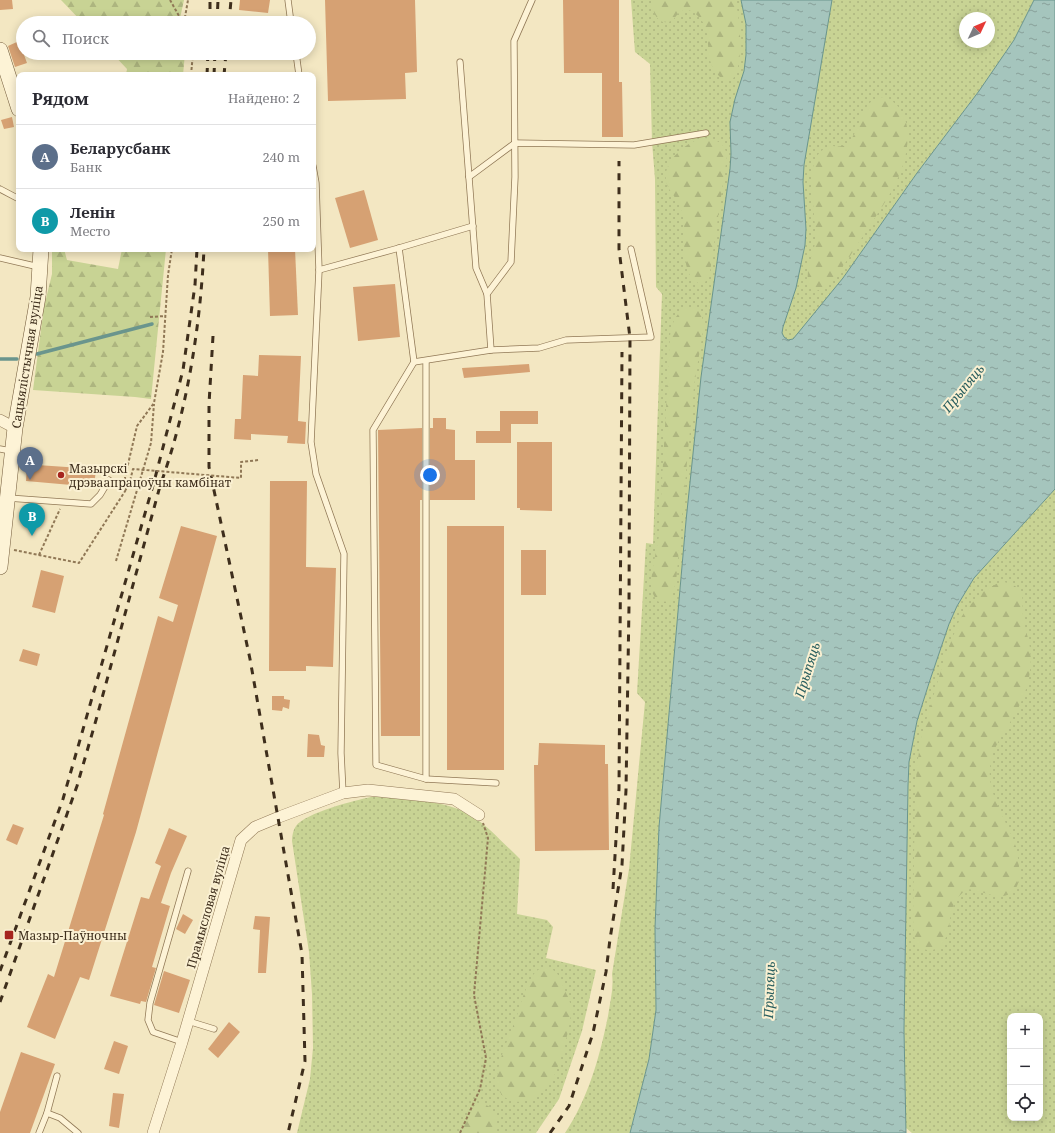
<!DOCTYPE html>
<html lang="ru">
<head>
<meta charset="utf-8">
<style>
	:root { --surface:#fff; --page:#f2f2f3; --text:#2b2b33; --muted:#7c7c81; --line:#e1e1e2; --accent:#b45309 }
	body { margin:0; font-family:"Noto Serif",serif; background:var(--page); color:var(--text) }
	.controls { position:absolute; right:12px; bottom:12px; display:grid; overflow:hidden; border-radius:8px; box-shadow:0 2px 10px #0003 }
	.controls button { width:36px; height:36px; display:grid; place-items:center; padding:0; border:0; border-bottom:1px solid var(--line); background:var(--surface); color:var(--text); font:20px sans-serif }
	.compass { position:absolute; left:959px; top:12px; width:36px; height:36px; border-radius:50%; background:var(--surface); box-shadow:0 2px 10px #0003; rotate:46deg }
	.you { position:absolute; left:430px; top:475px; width:14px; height:14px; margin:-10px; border:3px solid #fff; border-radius:50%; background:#1a73e8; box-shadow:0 0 0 6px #1a73e833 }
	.badge { display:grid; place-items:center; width:26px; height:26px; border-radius:50%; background:var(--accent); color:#fff; font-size:13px; font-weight:700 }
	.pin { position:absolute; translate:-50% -33px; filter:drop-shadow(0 1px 2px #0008) }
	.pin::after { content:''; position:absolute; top:21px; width:14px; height:12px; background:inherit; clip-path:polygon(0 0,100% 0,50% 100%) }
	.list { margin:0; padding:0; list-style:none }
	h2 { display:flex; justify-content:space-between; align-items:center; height:52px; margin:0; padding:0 16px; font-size:17px }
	h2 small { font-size:13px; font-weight:400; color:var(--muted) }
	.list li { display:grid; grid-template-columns:26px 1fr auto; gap:12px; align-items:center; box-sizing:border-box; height:64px; padding:0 16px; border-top:1px solid var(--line) }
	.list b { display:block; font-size:15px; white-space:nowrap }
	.list p { margin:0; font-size:13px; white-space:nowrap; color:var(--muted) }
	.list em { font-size:13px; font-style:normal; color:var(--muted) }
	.icon { flex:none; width:22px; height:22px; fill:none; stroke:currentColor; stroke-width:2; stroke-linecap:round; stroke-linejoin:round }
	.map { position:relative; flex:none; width:1055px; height:1133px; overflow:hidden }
	.search { position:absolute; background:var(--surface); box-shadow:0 2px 10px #0003; left:16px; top:16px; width:300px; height:44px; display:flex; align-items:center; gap:10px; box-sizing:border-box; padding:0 14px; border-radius:22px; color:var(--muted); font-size:15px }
	.panel { position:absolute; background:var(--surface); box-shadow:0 2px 10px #0003; left:16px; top:72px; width:300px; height:180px; border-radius:8px }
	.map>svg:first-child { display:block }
	.grass { fill:url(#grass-dots); fill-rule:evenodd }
	.forest { fill:url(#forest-firs) }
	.water { fill:url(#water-ripples); stroke:#6a958d }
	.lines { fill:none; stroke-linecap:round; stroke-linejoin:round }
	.stream { stroke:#6a958d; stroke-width:3.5 }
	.building { fill:#d6a173 }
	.lane-casing { stroke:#907856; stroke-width:7 }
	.street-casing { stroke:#907856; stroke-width:12 }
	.secondary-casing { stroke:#715939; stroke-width:16 }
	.path { stroke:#907856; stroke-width:2; stroke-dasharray:3 2; stroke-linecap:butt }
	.lane { stroke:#fdf3d6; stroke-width:5.5 }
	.street { stroke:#fdf3d6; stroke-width:11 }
	.secondary { stroke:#fdf3d6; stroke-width:15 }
	.rail { stroke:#3e2e1c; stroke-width:3; stroke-dasharray:7 7; stroke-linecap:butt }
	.path-bridge { stroke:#907856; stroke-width:2; stroke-dasharray:3 2; stroke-linecap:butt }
	.poi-dot { fill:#a6251f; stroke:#faf0d2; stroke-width:1.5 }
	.labels { text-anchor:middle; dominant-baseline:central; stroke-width:4; stroke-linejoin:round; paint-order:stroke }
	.street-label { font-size:12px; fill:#3e2e1c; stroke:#faf0d2 }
	.poi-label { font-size:12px; fill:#3e2e1c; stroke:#faf0d2; text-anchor:start }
	.water-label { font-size:13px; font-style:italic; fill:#2a5f5f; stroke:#faf0d2 }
</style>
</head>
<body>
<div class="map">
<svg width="1055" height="1133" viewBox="0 0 1055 1133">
	<defs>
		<pattern id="grass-dots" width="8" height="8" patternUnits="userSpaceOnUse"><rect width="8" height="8" fill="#c8d394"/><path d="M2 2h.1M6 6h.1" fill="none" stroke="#adb57f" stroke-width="1.8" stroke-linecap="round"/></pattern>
		<pattern id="forest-firs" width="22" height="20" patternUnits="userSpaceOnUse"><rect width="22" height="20" fill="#c8d394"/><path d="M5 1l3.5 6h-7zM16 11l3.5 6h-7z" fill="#adb57f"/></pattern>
		<pattern id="water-ripples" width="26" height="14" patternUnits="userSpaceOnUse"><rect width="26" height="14" fill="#a5c5bd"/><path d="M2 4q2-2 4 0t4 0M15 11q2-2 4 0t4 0" fill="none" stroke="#88a099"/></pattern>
	</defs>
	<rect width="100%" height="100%" fill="#f3e7c2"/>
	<g class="grass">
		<path d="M631,0H1034L1014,40L979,91L917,173L843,278L798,334L793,339L788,340L686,521L659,827L655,928L656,1010L649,1059L630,1133H565C588,1099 600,1056 608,1016C610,1002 614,988 612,974L629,869L645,702L637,693L646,543L653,544L662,294L656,287L655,179L652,142L650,64L635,52ZM965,18H989V42H965Z"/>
		<path d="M1055,489V1133H912L906,1128L904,1030L908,786L909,762L917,721L929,683L949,624L957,606L974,578ZM1010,1016H1040V1118H1010Z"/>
		<path d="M371,797C397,797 449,801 471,815C489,827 504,844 520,859L517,914L547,920L553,927L546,958L596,970L582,1031L559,1099L536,1133H297L310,1079L313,1048L312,994L309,952L292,841C292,836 293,830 296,826C305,813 356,800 371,797Z"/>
	</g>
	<g class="forest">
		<path d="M61,0H184L179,23H83Z"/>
		<path d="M652,0H735C740,18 745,66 732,80C726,82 723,80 719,76C703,59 712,42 704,24C700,17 691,7 682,11C677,13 675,19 671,21C658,27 651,10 652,0Z"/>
		<path d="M112,53H185L183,75H126L127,69Z"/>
		<path d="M884,97C898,102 905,114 907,127C912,169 884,203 863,236C854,250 832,287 816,291C799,282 813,257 815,243C817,218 807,182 815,160C817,154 824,147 831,146C834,146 839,147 843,146C847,145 849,141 852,138C861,124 862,98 884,97Z"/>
		<path d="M704,138C717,139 725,143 727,156L710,272L708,280L701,284C680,278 685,240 684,223C683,216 681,208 678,202C674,195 667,189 666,180C663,161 687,141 704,138Z"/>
		<path d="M52,249H64L67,260L118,269L122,249H166L151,399L135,397L33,390L44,307L52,274Z"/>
		<path d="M692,307L697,308L701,313L704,325L694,386L676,582L671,599L667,603H662L657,601L653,594L651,586L652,572L659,536L670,336C672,322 677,309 692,307Z"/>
		<path d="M1004,582C1028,588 1021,598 1023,616C1024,627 1029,638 1030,649C1033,669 1027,693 1017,710C1008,728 995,742 991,761C984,792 1007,819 1016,847C1018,853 1018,861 1019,868C1019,874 1020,880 1017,886C1007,906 983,890 967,889C942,908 956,926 942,944C935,953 922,952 916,942C913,936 914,927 913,920L915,794L917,766L921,738L944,660L959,621L967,608L984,591L998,583Z"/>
		<path d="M541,968C559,966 560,980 566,993C569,998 571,1004 571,1010C571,1027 558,1076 547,1088C542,1093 536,1097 529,1100C516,1105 498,1099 497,1083C496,1063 509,1037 516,1019C520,1006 524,991 531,979C533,974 536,971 541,968Z"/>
		<path d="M482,1103C496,1108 499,1120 494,1133H458C464,1122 468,1105 482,1103Z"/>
	</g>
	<path class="water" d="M741,0H832L804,165L803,182L806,229L805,245L796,288L783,327L782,333L784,337L788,340L793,339L798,333L843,278L917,173L979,91L1014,40L1034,0H1055V489L974,578L957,606L949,624L929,683L917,721L909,762L908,786L904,1030L906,1133H630L649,1059L656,1010L655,928L659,827L686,521L701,377L730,169L731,154L730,122L735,99L744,71L746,55V24Z"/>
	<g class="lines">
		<g class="stream">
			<path d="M37,354L152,324"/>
			<path d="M0,359H17"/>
		</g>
	</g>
	<g class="building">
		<path d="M0,0H12L13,9L0,10Z"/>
		<path d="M240,0H270L268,13L239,10Z"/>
		<path d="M325,0H415L417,72L405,73L406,99L328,101Z"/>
		<path d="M563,0H619V82H622L623,137H602V73H564Z"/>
		<path d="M19,41L27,63L15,67L8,46Z"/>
		<path d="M12,117L14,127L4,129L1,120Z"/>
		<path d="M364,190L378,240L350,248L335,198Z"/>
		<path d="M268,249H295L298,315L270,316Z"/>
		<path d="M395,284L400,337L358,341L353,287Z"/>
		<path d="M259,355L301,356L298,421L306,422L305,444L287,443L288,436L251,434V440L234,439L235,419H241L243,375L258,376Z"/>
		<path d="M529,364L530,372L464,378L462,368Z"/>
		<path d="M500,411H538V424H511V443H476V431H500Z"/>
		<path d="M433,418H446V429L455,430V460H475V500H430V428H433Z"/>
		<path d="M422,428V500H420V736H381L378,430Z"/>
		<path d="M517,442H552V511L520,510V508H517Z"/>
		<path d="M28,451L38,453L37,465L96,469L94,487L26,481Z"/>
		<path d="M270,481H307L306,567L336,568L333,667L306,666V671H269Z"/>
		<path d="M181,526L217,536L136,832L89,980L80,977L55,1039L27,1027L48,974L54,977L104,815L103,814L158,616L173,622L178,605L159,598Z"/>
		<rect x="447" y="526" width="57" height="244"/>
		<rect x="521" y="550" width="25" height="45"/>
		<path d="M41,570L64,576L55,613L32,607Z"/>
		<path d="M23,649L40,654L37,666L19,661Z"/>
		<path d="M272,696H284V699L290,700L289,709L283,707L282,711L272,710Z"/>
		<path d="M308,734L319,735L321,745L325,746L324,757H307Z"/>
		<path d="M539,743L605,745V764H608L609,850L535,851L534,765H538Z"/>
		<path d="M13,824L24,828L17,845L6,840Z"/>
		<path d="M169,828L187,836L171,873L161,903L170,906L152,967L156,968L146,1002L141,1001L140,1004L110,996L141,897L149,899L161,866L155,863Z"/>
		<path d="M183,914L193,920L185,934L176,929Z"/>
		<path d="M255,916L270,917L266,973H258L260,930L253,929Z"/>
		<path d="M164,971L190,980L179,1013L154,1005Z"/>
		<path d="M229,1022L240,1032L218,1058L208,1049Z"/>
		<path d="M114,1041L128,1046L119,1074L104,1069Z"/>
		<path d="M21,1052L55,1064L30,1133H0V1112Z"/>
		<path d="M113,1093L124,1094L119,1128L109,1126Z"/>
	</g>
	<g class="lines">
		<defs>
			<g id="lane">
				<path d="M288,0L291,23"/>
				<path d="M296,53L299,75"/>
				<path d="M460,62L476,268L487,294"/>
				<path d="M313,166L316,183L319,270L311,442L316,474L344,554L341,753L343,793"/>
				<path d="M469,177L515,143L634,145L706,133"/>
				<path d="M0,189L19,199"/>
				<path d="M399,248L414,362L373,430L376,765L426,779L496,783"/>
				<path d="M0,258L39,267"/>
				<path d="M319,270L399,248L473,226"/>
				<path d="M491,350L539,348L566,340L651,337L631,249"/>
				<path d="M426,361V779"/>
				<path d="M414,362L491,350L487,294L511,262L515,177L514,41L532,0"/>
				<path d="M0,449L11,451"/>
				<path d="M8,498L91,504L100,495L109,480"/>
				<path d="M188,1021L214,1029"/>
				<path d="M182,1042L153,1032L148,1020L150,1003L188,871"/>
				<path d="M47,1113L60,1118L78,1133"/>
				<path d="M39,1133L47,1113L57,1076"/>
			</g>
			<g id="street">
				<path d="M0,420L15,428"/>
				<path d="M153,1133L182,1042L241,840L255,827L279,817L343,793L368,790L454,799L479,815"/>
			</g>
			<g id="secondary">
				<path d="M0,50L19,109"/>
				<path d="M0,567L15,428L38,297L41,249"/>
			</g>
		</defs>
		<use href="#lane" class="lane-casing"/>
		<use href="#street" class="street-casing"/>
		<use href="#secondary" class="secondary-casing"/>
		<g class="path">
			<path d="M170,0L183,23"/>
			<path d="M184,23L188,0"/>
			<path d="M191,75L193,53"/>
			<path d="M150,317L165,316"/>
			<path d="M126,490L125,477L137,426L154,403L163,352L168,275L172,249"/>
			<path d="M14,550L79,563L129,485"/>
			<path d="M39,555L60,509"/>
			<path d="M116,561L151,443L154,404"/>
			<path d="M460,1133L480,1089L486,1058L474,995L488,838L483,823"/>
		</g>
		<use href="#lane" class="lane"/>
		<use href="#street" class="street"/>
		<use href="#secondary" class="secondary"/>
		<g class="rail">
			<path d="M210,23V0"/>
			<path d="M217,23L218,0"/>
			<path d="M229,23L231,0"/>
			<path d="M207,75L208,53"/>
			<path d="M214,75L215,53"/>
			<path d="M224,75L226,53"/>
			<path d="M213,336L209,404V467L250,659L302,954L305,1061L288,1133"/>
			<path d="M613,889L619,789L622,352"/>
			<path d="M0,971L63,799L154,482L183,370L195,285L197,249"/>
			<path d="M0,1002L77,786L96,720L160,486C187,411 200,329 204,249"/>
			<path d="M550,1133L569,1106L593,1033L606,972L610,939L622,865L626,790L629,606L630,338L619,249V161"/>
		</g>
		<path class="path-bridge" d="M129,485L133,469L241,478V462L259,460"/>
	</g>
	<g class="poi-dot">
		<circle cx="61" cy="475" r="4"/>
		<rect x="4" y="930" width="10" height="10" rx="2"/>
	</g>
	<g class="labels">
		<g class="street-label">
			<text transform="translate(27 357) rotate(-81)">Сацыялістычная вуліца</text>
			<text transform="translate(208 907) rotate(-74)">Прамысловая вуліца</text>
		</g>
		<g class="poi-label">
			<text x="69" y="468">Мазырскі<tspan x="69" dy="14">дрэваапрацоўчы камбінат</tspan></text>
			<text x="18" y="935">Мазыр-Паўночны</text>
		</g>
		<g class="water-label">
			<text transform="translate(963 388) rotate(-51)">Прыпяць</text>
			<text transform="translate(807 670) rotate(-73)">Прыпяць</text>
			<text transform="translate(769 990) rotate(-88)">Прыпяць</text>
		</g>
	</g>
</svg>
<div class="controls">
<button>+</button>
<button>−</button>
<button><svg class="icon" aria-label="locate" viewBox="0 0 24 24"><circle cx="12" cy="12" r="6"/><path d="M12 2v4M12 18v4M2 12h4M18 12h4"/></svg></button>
</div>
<svg class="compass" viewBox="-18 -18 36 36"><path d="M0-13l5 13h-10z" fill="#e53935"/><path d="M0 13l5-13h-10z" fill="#7c7c81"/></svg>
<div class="you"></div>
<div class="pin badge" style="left:30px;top:480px;background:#5c6f8a">A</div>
<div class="pin badge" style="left:32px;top:536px;background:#0f9aa8">B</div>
<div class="search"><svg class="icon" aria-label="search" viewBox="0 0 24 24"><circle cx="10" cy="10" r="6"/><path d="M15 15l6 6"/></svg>Поиск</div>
<section class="panel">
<h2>Рядом<small>Найдено: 2</small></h2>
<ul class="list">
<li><span class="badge" style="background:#5c6f8a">A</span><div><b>Беларусбанк</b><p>Банк</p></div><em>240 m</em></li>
<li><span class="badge" style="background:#0f9aa8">B</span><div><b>Ленін</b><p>Место</p></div><em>250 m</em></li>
</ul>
</section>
</div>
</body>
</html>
